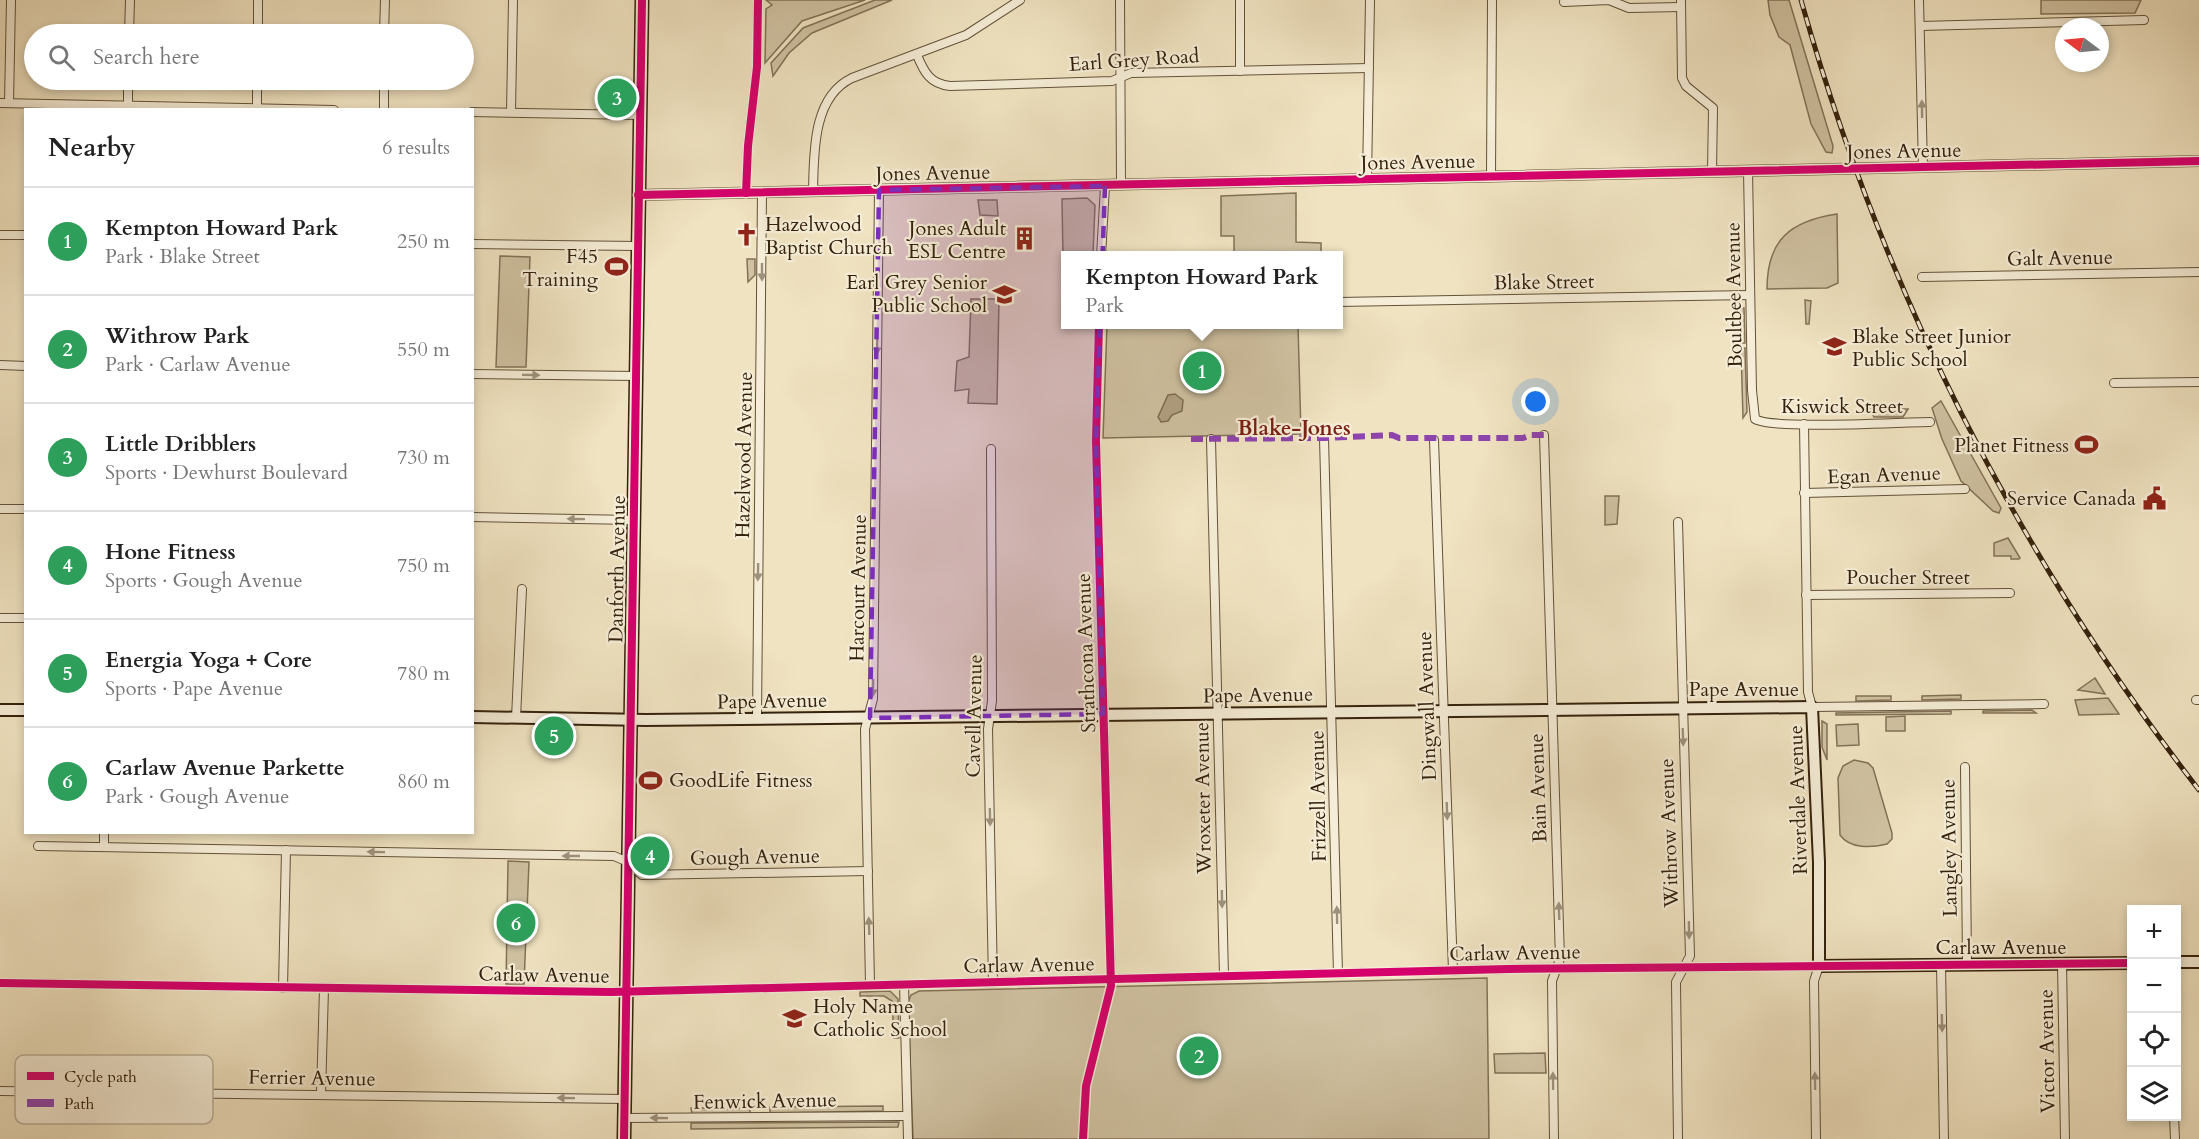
<!DOCTYPE html>
<html lang="en">
<head>
<meta charset="utf-8">
<style>
	:root { --surface:#fff; --page:#f2f2f2; --text:#222; --muted:#767676; --line:#e0e0e0; --accent:#0f766e }
	body { margin:0; font-family:Cardo,serif; background:var(--page); color:var(--text) }
	.controls { position:absolute; right:18px; bottom:18px; display:grid; overflow:hidden; border-radius:0px; box-shadow:0 3px 9px #0003 }
	.controls button { width:54px; height:54px; display:grid; place-items:center; padding:0; border:0; border-bottom:2px solid var(--line); background:var(--surface); color:var(--text); font:30px sans-serif }
	.compass { position:absolute; left:2055px; top:18px; width:54px; height:54px; border-radius:50%; background:var(--surface); box-shadow:0 3px 9px #0003; rotate:286deg }
	.you { position:absolute; left:1536px; top:402px; width:21px; height:21px; margin:-15px; border:4px solid #fff; border-radius:50%; background:#1a73e8; box-shadow:0 0 0 9px #1a73e833 }
	.badge { display:grid; place-items:center; width:39px; height:39px; border-radius:50%; background:var(--accent); color:#fff; font-size:20px; font-weight:700 }
	.pin { position:absolute; translate:-50% -50%; border:3px solid #fff; box-shadow:0 2px 6px #0006 }
	.popup { position:absolute; left:1061px; top:251px; width:282px; height:78px; box-sizing:border-box; display:grid; place-content:center; border-radius:0px; background:var(--surface); filter:drop-shadow(0 2px 4px #0005); font-size:20px; white-space:nowrap; color:var(--muted) }
	.popup b { font-size:22px; color:var(--text) }
	.popup::after { content:''; position:absolute; left:50%; top:100%; margin-left:-12px; border:12px solid transparent; border-top-color:var(--surface) }
	.list { margin:0; padding:0; list-style:none }
	h2 { display:flex; justify-content:space-between; align-items:center; height:78px; margin:0; padding:0 24px; font-size:26px }
	h2 small { font-size:20px; font-weight:400; color:var(--muted) }
	.list li { display:grid; grid-template-columns:39px 1fr auto; gap:18px; align-items:center; box-sizing:border-box; height:108px; padding:0 24px; border-top:2px solid var(--line) }
	.list b { display:block; font-size:22px; white-space:nowrap }
	.list p { margin:0; font-size:20px; white-space:nowrap; color:var(--muted) }
	.list em { font-size:20px; font-style:normal; color:var(--muted) }
	.icon { flex:none; width:33px; height:33px; fill:none; stroke:currentColor; stroke-width:2; stroke-linecap:round; stroke-linejoin:round }
	.map { position:relative; flex:none; width:2199px; height:1139px; overflow:hidden }
	.search { position:absolute; background:var(--surface); box-shadow:0 3px 9px #0003; left:24px; top:24px; width:450px; height:66px; display:flex; align-items:center; gap:15px; box-sizing:border-box; padding:0 21px; border-radius:33px; color:var(--muted); font-size:22px }
	.panel { position:absolute; background:var(--surface); box-shadow:0 3px 9px #0003; left:24px; top:108px; width:450px; height:726px; border-radius:0px }
	.map>svg:first-child { display:block }
	.green { fill:#d0c2a2; stroke:#827257; stroke-width:1.5 }
	.water { fill:#b0a183; stroke:#7e6e53; stroke-width:1.5 }
	.lines { fill:none; stroke-linecap:round; stroke-linejoin:round }
	.minor-casing { stroke:#635239; stroke-width:10 }
	.tertiary-casing { stroke:#635239; stroke-width:12 }
	.secondary-casing { stroke:#34210c; stroke-width:14 }
	.primary-casing { stroke:#34210c; stroke-width:15 }
	.minor { stroke:#f5edd7; stroke-width:8 }
	.tertiary { stroke:#f5edd7; stroke-width:9 }
	.secondary { stroke:#f5edd7; stroke-width:10 }
	.primary { stroke:#f0e3c1; stroke-width:12 }
	.rail-casing { stroke:#34210c; stroke-width:5 }
	.rail { stroke:#f5edd7; stroke-width:3; stroke-dasharray:9; stroke-linecap:butt }
	.quiet { stroke:#8e44ad; stroke-width:6; stroke-dasharray:12 6; stroke-linecap:butt }
	.cycleway-casing { stroke:#f5edd7; stroke-width:11 }
	.cycleway { stroke:#d6006c; stroke-width:8 }
	.oneway { fill:#9e917c }
	.marked { fill:#7b2cbf; fill-opacity:0.2; stroke:#7b2cbf; stroke-width:4.5; stroke-dasharray:12 8; stroke-linejoin:round }
	.labels { text-anchor:middle; dominant-baseline:central; stroke-width:4.5; stroke-linejoin:round; paint-order:stroke }
	.street-label { font-size:20px; fill:#34210c; stroke:#f5edd7 }
	.poi-label { font-size:20px; fill:#34210c; stroke:#f5edd7; text-anchor:end }
	.neighbourhood-label { font-size:21px; font-weight:bold; fill:#7a1f14; stroke:#f5edd7 }
	.key { fill:#f5edd7; stroke:#bbb09a; stroke-width:1.5 }
	.key-label { font-size:16px; fill:#34210c }
</style>
</head>
<body>
<div class="map">
<svg width="2199" height="1139" viewBox="0 0 2199 1139">
	<rect width="100%" height="100%" fill="#f0e3c1"/>
	<filter id="stains"><feTurbulence type="fractalNoise" baseFrequency=".00333" numOctaves="4"/><feColorMatrix values="0 0 0 0 .2 0 0 0 0 .09 0 0 0 0 .02 0 0 0 .5 -.17"/></filter>
	<radialGradient id="worn" r=".72"><stop offset=".6" stop-color="#630" stop-opacity="0"/><stop offset="1" stop-color="#630" stop-opacity=".3"/></radialGradient>
	<g class="green">
		<path d="M766,0H865L802,21L765,63L766,9L772,5Z"/>
		<path d="M875,0H892L812,33L789,53L773,76L771,63L803,28Z"/>
		<path d="M1768,0H1789L1833,146L1832,153L1826,152L1811,124L1790,45L1779,37L1770,15Z"/>
		<path d="M2041,0H2141L2135,13L2041,14Z"/>
		<path d="M1296,193V242L1321,243V255H1234V236H1221V196Z"/>
		<path d="M1087,198L1095,205L1093,255L1066,256L1063,258L1062,199Z"/>
		<path d="M978,200H997L998,216L980,215Z"/>
		<path d="M1837,214L1838,283L1827,288L1767,289C1767,240 1790,221 1837,214Z"/>
		<path d="M500,256L530,257L526,367H496Z"/>
		<path d="M747,259H755V275L748,282Z"/>
		<path d="M971,299H999L997,404L968,403L969,389L955,391L957,361L969,357Z"/>
		<path d="M1805,300L1811,301L1809,324H1806Z"/>
		<path d="M1740,308H1744L1745,343H1741Z"/>
		<path d="M1107,325H1298L1301,434L1103,438Z"/>
		<path d="M1745,348L1747,412L1743,418L1741,349Z"/>
		<path d="M1941,401L2001,508L1999,513L1993,511L1961,481L1942,439L1932,408Z"/>
		<path d="M1908,409L1903,417H1874L1869,409Z"/>
		<path d="M1605,496H1619L1617,524L1605,525Z"/>
		<path d="M2008,538L2020,558L2019,559H2011V556H1994V543Z"/>
		<path d="M2095,678L2105,694L2078,690Z"/>
		<path d="M1961,695V699L1922,700V696Z"/>
		<path d="M1856,696H1891V700L1856,701Z"/>
		<path d="M2108,698L2119,714L2079,715L2075,700Z"/>
		<path d="M2032,710L2036,713H1983V711Z"/>
		<path d="M1951,711V714L1836,715V713Z"/>
		<path d="M1905,716V731H1886V717Z"/>
		<path d="M1822,721L1827,724V760L1822,747Z"/>
		<path d="M1858,724L1859,745L1837,746L1836,725Z"/>
		<path d="M1854,760L1868,763L1873,768L1892,833V839L1887,844C1871,848 1850,849 1840,835L1838,778L1843,766Z"/>
		<path d="M508,861L529,862L524,984H506Z"/>
		<path d="M1487,978L1489,1139H913L908,1002L911,995L919,991Z"/>
		<path d="M890,991L898,999L899,1038H894L892,1001L884,996H860V992Z"/>
		<path d="M1545,1053L1546,1073H1495L1494,1054Z"/>
		<path d="M883,1106V1111L770,1113V1107Z"/>
		<path d="M691,1108H750V1113L692,1114Z"/>
		<path d="M899,1122L898,1127L691,1129V1123Z"/>
	</g>
	<path class="water" d="M1175,394L1183,400L1182,411L1172,415L1168,421L1161,422L1158,417L1168,395Z"/>
	<g class="lines">
		<defs>
			<g id="minor">
				<path d="M1120,0L1121,185"/>
				<path d="M1240,0V71"/>
				<path d="M1681,0L1682,78L1686,86L1713,108L1712,172"/>
				<path d="M1919,0L1923,168"/>
				<path d="M1564,2L1609,0L1629,8L1681,7"/>
				<path d="M1920,26L2144,20"/>
				<path d="M129,34L130,0"/>
				<path d="M258,34V0"/>
				<path d="M384,34L385,0"/>
				<path d="M917,55C924,72 930,84 950,86L1112,81L1131,73L1369,68"/>
				<path d="M0,103L334,110"/>
				<path d="M9,103L11,0"/>
				<path d="M257,108V80"/>
				<path d="M128,110V80"/>
				<path d="M384,110V80"/>
				<path d="M472,112L639,115"/>
				<path d="M511,112L513,0"/>
				<path d="M1748,171L1752,390L1755,419C1772,430 1901,422 1930,422"/>
				<path d="M1491,177L1492,0"/>
				<path d="M1367,180L1370,0"/>
				<path d="M813,192C814,154 812,97 852,78L966,35L1020,0"/>
				<path d="M746,193L748,146L757,67L758,0"/>
				<path d="M0,235H26"/>
				<path d="M472,244L638,246"/>
				<path d="M1101,256L1105,186"/>
				<path d="M1922,277L2199,272"/>
				<path d="M1338,302L1750,295"/>
				<path d="M1099,324L1096,441L1111,980"/>
				<path d="M0,365L26,366"/>
				<path d="M472,374L637,376"/>
				<path d="M2114,383L2199,382"/>
				<path d="M1804,424L1808,692L1812,707L2044,704"/>
				<path d="M1544,435L1560,959L1552,981L1554,1139"/>
				<path d="M1324,438L1338,973"/>
				<path d="M1211,439L1224,976"/>
				<path d="M1434,440L1453,971"/>
				<path d="M991,449L992,701L988,729L993,982"/>
				<path d="M1804,493L1965,489"/>
				<path d="M0,509H26"/>
				<path d="M472,517L634,520"/>
				<path d="M1678,522L1690,956L1676,982L1678,1139"/>
				<path d="M1806,595L2010,593"/>
				<path d="M0,618H26"/>
				<path d="M2196,700H2199"/>
				<path d="M516,718L522,589"/>
				<path d="M757,719L762,192"/>
				<path d="M1965,767L1967,964"/>
				<path d="M38,846L614,856L628,862L642,875L868,871"/>
				<path d="M104,847V832"/>
				<path d="M2062,963L2065,1139"/>
				<path d="M1941,964L1944,1139"/>
				<path d="M0,983L611,992L1508,969L1819,966L1814,981L1816,1139"/>
				<path d="M870,984L865,729L873,699L879,190"/>
				<path d="M904,984L908,1139"/>
				<path d="M283,988L286,850"/>
				<path d="M0,1091L624,1099"/>
				<path d="M321,1094L324,989"/>
				<path d="M2174,1116L2175,1139"/>
				<path d="M624,1118L907,1116"/>
			</g>
			<path id="tertiary" d="M638,195L2199,161"/>
			<g id="secondary">
				<path d="M0,710H26"/>
				<path d="M472,717L646,720L1812,707L1819,862V966L2132,963"/>
				<path d="M2176,962H2199"/>
			</g>
			<path id="primary" d="M624,1139L642,0"/>
		</defs>
		<use href="#minor" class="minor-casing"/>
		<use href="#tertiary" class="tertiary-casing"/>
		<use href="#secondary" class="secondary-casing"/>
		<use href="#primary" class="primary-casing"/>
		<use href="#minor" class="minor"/>
		<use href="#tertiary" class="tertiary"/>
		<use href="#secondary" class="secondary"/>
		<use href="#primary" class="primary"/>
		<defs>
			<path id="rail" d="M1801,0C1882,287 2016,554 2199,790"/>
		</defs>
		<use href="#rail" class="rail-casing"/>
		<use href="#rail" class="rail"/>
		<path class="quiet" d="M1191,439L1324,438L1392,435L1399,438H1523L1531,435H1544"/>
		<defs>
			<g id="cycleway">
				<path d="M746,193L748,146L757,67L758,0"/>
				<path d="M638,195L2199,161"/>
				<path d="M0,983L611,992L1508,969L2132,963"/>
				<path d="M624,1139L642,0"/>
				<path d="M1083,1139L1086,1086L1111,986L1096,441L1099,324"/>
			</g>
		</defs>
		<use href="#cycleway" class="cycleway-casing"/>
		<use href="#cycleway" class="cycleway"/>
	</g>
	<defs><path id="oneway-solid" d="M-6-.8H1V-3.2L6.5 0L1 3.2V.8H-6Z" transform="scale(1.5)"/></defs>
	<g class="oneway">
		<use href="#oneway-solid" transform="translate(1922 109) rotate(-91)"/>
		<use href="#oneway-solid" transform="translate(762 272) rotate(90)"/>
		<use href="#oneway-solid" transform="translate(877 346) rotate(91)"/>
		<use href="#oneway-solid" transform="translate(531 375) rotate(1)"/>
		<use href="#oneway-solid" transform="translate(576 519) rotate(-179)"/>
		<use href="#oneway-solid" transform="translate(758 572) rotate(91)"/>
		<use href="#oneway-solid" transform="translate(873 688) rotate(91)"/>
		<use href="#oneway-solid" transform="translate(1683 737) rotate(88)"/>
		<use href="#oneway-solid" transform="translate(1447 811) rotate(88)"/>
		<use href="#oneway-solid" transform="translate(990 817) rotate(89)"/>
		<use href="#oneway-solid" transform="translate(376 852) rotate(-179)"/>
		<use href="#oneway-solid" transform="translate(571 856) rotate(-180)"/>
		<use href="#oneway-solid" transform="translate(1222 899) rotate(89)"/>
		<use href="#oneway-solid" transform="translate(1559 911) rotate(-92)"/>
		<use href="#oneway-solid" transform="translate(1337 915) rotate(-91)"/>
		<use href="#oneway-solid" transform="translate(869 926) rotate(-92)"/>
		<use href="#oneway-solid" transform="translate(1689 930) rotate(89)"/>
		<use href="#oneway-solid" transform="translate(1942 1023) rotate(89)"/>
		<use href="#oneway-solid" transform="translate(1553 1081) rotate(-91)"/>
		<use href="#oneway-solid" transform="translate(1815 1081) rotate(-91)"/>
		<use href="#oneway-solid" transform="translate(566 1098) rotate(-179)"/>
		<use href="#oneway-solid" transform="translate(659 1118) rotate(-179)"/>
	</g>
	<path class="marked" d="M1105,186L1096,441L1103,714L870,718L879,190Z"/>
	<defs>
		<symbol id="church-bare" viewBox="-9 -9 18 18"><path d="M-1.2-6h2.4v3.5h3.3v2.4h-3.3V6h-2.4V-.1h-3.3v-2.4h3.3Z" fill="#8f2418" stroke="#f5edd7" stroke-width="2.5" paint-order="stroke"/></symbol>
		<symbol id="building-bare" viewBox="-9 -9 18 18"><path d="M-4-6H4V6H1V3H-1V6H-4ZM-2.5-4.3h1.7v1.8h-1.7ZM.8-4.3h1.7v1.8H.8ZM-2.5-1h1.7V.8h-1.7ZM.8-1h1.7V.8H.8Z" fill="#8f2418" stroke="#f5edd7" stroke-width="2.5" paint-order="stroke"/></symbol>
		<symbol id="stadium-bare" viewBox="-9 -9 18 18"><path d="M0-5a6.5 5 0 1 0 0 10a6.5 5 0 1 0 0-10ZM-3.5-1.8h7v3.6h-7Z" fill="#8f2418" stroke="#f5edd7" stroke-width="2.5" paint-order="stroke"/></symbol>
		<symbol id="school-bare" viewBox="-9 -9 18 18"><path d="M0-5L7-2L0 1L-7-2ZM-4 1L0 2.5L4 1V4Q0 6-4 4Z" fill="#8f2418" stroke="#f5edd7" stroke-width="2.5" paint-order="stroke"/></symbol>
		<symbol id="civic-bare" viewBox="-9 -9 18 18"><path d="M-.6-6.5H3V-4.5H.6V-3L4-1V1h2V6H-6V1h2V-1L-.6-3ZM-1.2 2.5V6h2.4V2.5Z" fill="#8f2418" stroke="#f5edd7" stroke-width="2.5" paint-order="stroke"/></symbol>
	</defs>
	<g fill-rule="evenodd">
		<use href="#church-bare" x="730" y="218" width="33" height="33"/>
		<use href="#building-bare" x="1008" y="222" width="33" height="33"/>
		<use href="#stadium-bare" x="600" y="250" width="33" height="33"/>
		<use href="#school-bare" x="988" y="278" width="33" height="33"/>
		<use href="#school-bare" x="1818" y="330" width="33" height="33"/>
		<use href="#stadium-bare" x="2070" y="428" width="33" height="33"/>
		<use href="#civic-bare" x="2138" y="482" width="33" height="33"/>
		<use href="#stadium-bare" x="634" y="764" width="33" height="33"/>
		<use href="#school-bare" x="778" y="1002" width="33" height="33"/>
	</g>
	<g class="labels">
		<g class="street-label">
			<text transform="translate(1134 60) rotate(-4)">Earl Grey Road</text>
			<text transform="translate(1904 151) rotate(-1)">Jones Avenue</text>
			<text transform="translate(1418 162) rotate(-1)">Jones Avenue</text>
			<text transform="translate(933 173) rotate(-1)">Jones Avenue</text>
			<text transform="translate(2060 258) rotate(-1)">Galt Avenue</text>
			<text transform="translate(1544 282) rotate(-1)">Blake Street</text>
			<text transform="translate(1734 295) rotate(-91)">Boultbee Avenue</text>
			<text x="1842" y="406">Kiswick Street</text>
			<text transform="translate(744 455) rotate(-89)">Hazelwood Avenue</text>
			<text transform="translate(1884 475) rotate(-2)">Egan Avenue</text>
			<text transform="translate(617 569) rotate(-89)">Danforth Avenue</text>
			<text x="1908" y="577">Poucher Street</text>
			<text transform="translate(858 588) rotate(-89)">Harcourt Avenue</text>
			<text transform="translate(1086 653) rotate(-92)">Strathcona Avenue</text>
			<text x="1744" y="689">Pape Avenue</text>
			<text transform="translate(1258 695) rotate(-1)">Pape Avenue</text>
			<text transform="translate(772 701) rotate(-1)">Pape Avenue</text>
			<text transform="translate(1427 706) rotate(-92)">Dingwall Avenue</text>
			<text transform="translate(974 716) rotate(-89)">Cavell Avenue</text>
			<text transform="translate(1538 788) rotate(-92)">Bain Avenue</text>
			<text transform="translate(1318 796) rotate(-91)">Frizzell Avenue</text>
			<text transform="translate(1203 798) rotate(-91)">Wroxeter Avenue</text>
			<text transform="translate(1798 800) rotate(-92)">Riverdale Avenue</text>
			<text transform="translate(1669 833) rotate(-92)">Withrow Avenue</text>
			<text transform="translate(1949 848) rotate(-91)">Langley Avenue</text>
			<text transform="translate(755 857) rotate(-1)">Gough Avenue</text>
			<text x="2001" y="947">Carlaw Avenue</text>
			<text transform="translate(1515 953) rotate(-1)">Carlaw Avenue</text>
			<text transform="translate(1029 965) rotate(-1)">Carlaw Avenue</text>
			<text transform="translate(544 975) rotate(1)">Carlaw Avenue</text>
			<text transform="translate(2047 1051) rotate(-91)">Victor Avenue</text>
			<text transform="translate(312 1078) rotate(1)">Ferrier Avenue</text>
			<text transform="translate(765 1101) rotate(-1)">Fenwick Avenue</text>
		</g>
		<g class="poi-label">
			<text x="765" y="224" text-anchor="start">Hazelwood<tspan x="765" dy="23">Baptist Church</tspan></text>
			<text x="1006" y="228">Jones Adult<tspan x="1006" dy="23">ESL Centre</tspan></text>
			<text x="598" y="256">F45<tspan x="598" dy="23">Training</tspan></text>
			<text x="987" y="282">Earl Grey Senior<tspan x="987" dy="23">Public School</tspan></text>
			<text x="1852" y="336" text-anchor="start">Blake Street Junior<tspan x="1852" dy="23">Public School</tspan></text>
			<text x="2069" y="445">Planet Fitness</text>
			<text x="2136" y="498">Service Canada</text>
			<text x="669" y="780" text-anchor="start">GoodLife Fitness</text>
			<text x="813" y="1006" text-anchor="start">Holy Name<tspan x="813" dy="23">Catholic School</tspan></text>
		</g>
		<g class="neighbourhood-label">
			<text x="1294" y="428">Blake-Jones</text>
		</g>
	</g>
	<rect x="15" y="1055" width="198" height="69" rx="9" class="key"/>
	<rect x="27" y="1072" width="27" height="8" fill="#d6006c"/>
	<rect x="27" y="1099" width="27" height="8" fill="#8e44ad"/>
	<g class="key-label">
		<text x="64" y="1082">Cycle path</text>
		<text x="64" y="1109">Path</text>
	</g>
	<rect width="100%" height="100%" filter="url(#stains)"/>
	<rect width="100%" height="100%" fill="url(#worn)"/>
</svg>
<div class="controls">
<button>+</button>
<button>−</button>
<button><svg class="icon" aria-label="locate" viewBox="0 0 24 24"><circle cx="12" cy="12" r="6"/><path d="M12 2v4M12 18v4M2 12h4M18 12h4"/></svg></button>
<button><svg class="icon" aria-label="layers" viewBox="0 0 24 24"><path d="M12 4l9 5-9 5-9-5zM3 14l9 5 9-5"/></svg></button>
</div>
<svg class="compass" viewBox="-18 -18 36 36"><path d="M0-13l5 13h-10z" fill="#e53935"/><path d="M0 13l5-13h-10z" fill="#767676"/></svg>
<div class="you"></div>
<div class="pin badge" style="left:1202px;top:371px;background:#2e9e5b">1</div>
<div class="popup"><b>Kempton Howard Park</b>Park</div>
<div class="pin badge" style="left:1199px;top:1056px;background:#2e9e5b">2</div>
<div class="pin badge" style="left:617px;top:98px;background:#2e9e5b">3</div>
<div class="pin badge" style="left:650px;top:856px;background:#2e9e5b">4</div>
<div class="pin badge" style="left:554px;top:736px;background:#2e9e5b">5</div>
<div class="pin badge" style="left:516px;top:923px;background:#2e9e5b">6</div>
<div class="search"><svg class="icon" aria-label="search" viewBox="0 0 24 24"><circle cx="10" cy="10" r="6"/><path d="M15 15l6 6"/></svg>Search here</div>
<section class="panel">
<h2>Nearby<small>6 results</small></h2>
<ul class="list">
<li><span class="badge" style="background:#2e9e5b">1</span><div><b>Kempton Howard Park</b><p>Park · Blake Street</p></div><em>250 m</em></li>
<li><span class="badge" style="background:#2e9e5b">2</span><div><b>Withrow Park</b><p>Park · Carlaw Avenue</p></div><em>550 m</em></li>
<li><span class="badge" style="background:#2e9e5b">3</span><div><b>Little Dribblers</b><p>Sports · Dewhurst Boulevard</p></div><em>730 m</em></li>
<li><span class="badge" style="background:#2e9e5b">4</span><div><b>Hone Fitness</b><p>Sports · Gough Avenue</p></div><em>750 m</em></li>
<li><span class="badge" style="background:#2e9e5b">5</span><div><b>Energia Yoga + Core</b><p>Sports · Pape Avenue</p></div><em>780 m</em></li>
<li><span class="badge" style="background:#2e9e5b">6</span><div><b>Carlaw Avenue Parkette</b><p>Park · Gough Avenue</p></div><em>860 m</em></li>
</ul>
</section>
</div>
</body>
</html>
